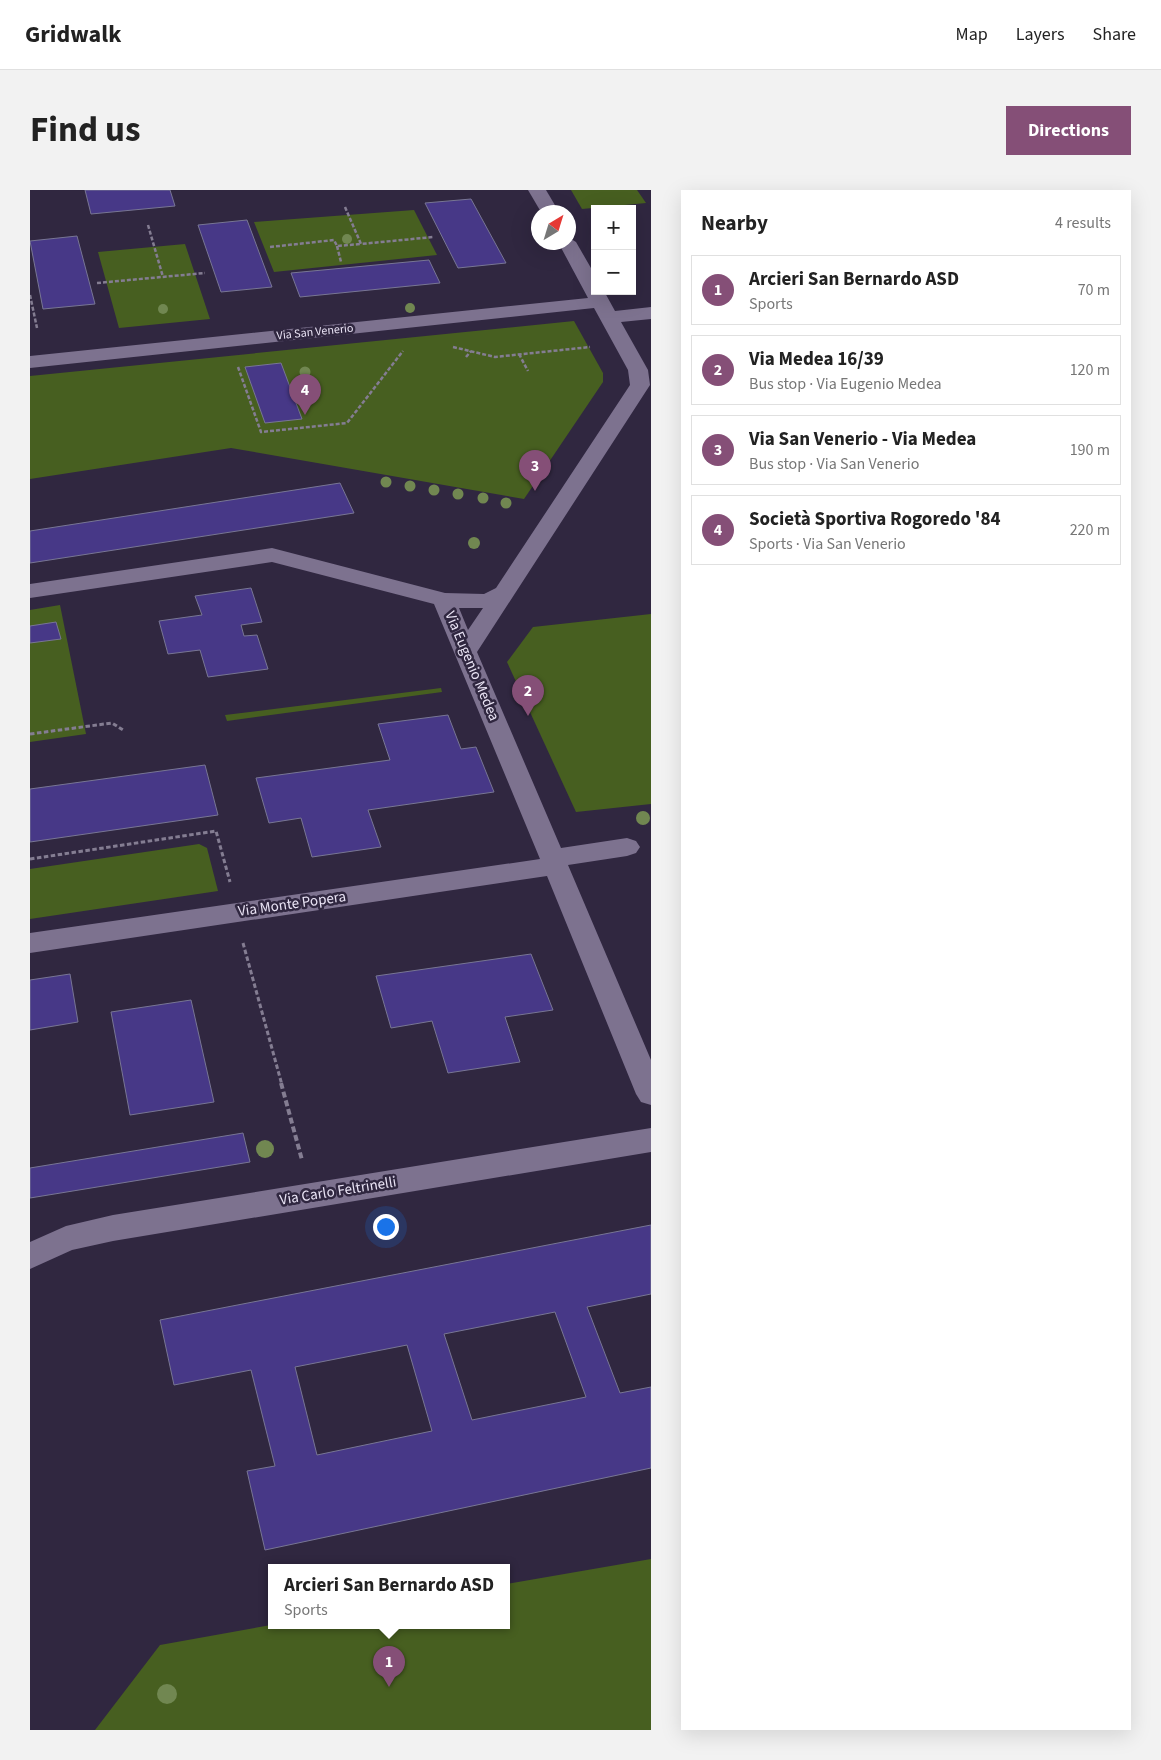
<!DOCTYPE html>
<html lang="en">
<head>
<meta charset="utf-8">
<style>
	:root { --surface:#fff; --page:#f2f2f2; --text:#222; --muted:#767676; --line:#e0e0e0; --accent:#854f77 }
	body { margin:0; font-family:"Source Sans 3",sans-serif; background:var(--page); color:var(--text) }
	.controls { position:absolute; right:15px; top:15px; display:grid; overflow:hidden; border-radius:0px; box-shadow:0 5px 20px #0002 }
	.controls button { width:45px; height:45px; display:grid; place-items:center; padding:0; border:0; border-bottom:1px solid var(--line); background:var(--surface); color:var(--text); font:25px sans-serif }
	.compass { position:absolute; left:501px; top:15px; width:45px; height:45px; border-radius:50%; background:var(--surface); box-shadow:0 5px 20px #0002; rotate:38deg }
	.you { position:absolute; left:355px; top:1036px; width:18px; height:18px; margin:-12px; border:4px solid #fff; border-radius:50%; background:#1a73e8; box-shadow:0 0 0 8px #1a73e833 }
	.badge { display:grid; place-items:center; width:32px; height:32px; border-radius:50%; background:var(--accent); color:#fff; font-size:16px; font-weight:700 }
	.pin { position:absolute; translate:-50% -41px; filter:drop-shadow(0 1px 2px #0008) }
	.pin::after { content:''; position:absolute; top:26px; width:18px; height:15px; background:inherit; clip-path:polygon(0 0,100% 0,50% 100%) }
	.popup { position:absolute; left:238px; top:1374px; width:242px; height:65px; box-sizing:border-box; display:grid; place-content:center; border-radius:0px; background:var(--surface); filter:drop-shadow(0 1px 4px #0005); font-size:16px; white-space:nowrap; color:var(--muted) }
	.popup b { font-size:19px; color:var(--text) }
	.popup::after { content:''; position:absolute; left:50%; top:100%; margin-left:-10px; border:10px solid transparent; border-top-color:var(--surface) }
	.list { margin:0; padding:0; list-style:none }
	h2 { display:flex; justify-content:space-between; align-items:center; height:65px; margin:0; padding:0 20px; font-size:21px }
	h2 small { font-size:16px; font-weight:400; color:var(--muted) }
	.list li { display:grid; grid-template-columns:32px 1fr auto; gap:15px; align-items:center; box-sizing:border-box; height:70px; margin:0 10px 10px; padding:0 10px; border:1px solid var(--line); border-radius:0px }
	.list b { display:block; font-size:19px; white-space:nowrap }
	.list p { margin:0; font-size:16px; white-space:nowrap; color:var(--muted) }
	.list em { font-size:16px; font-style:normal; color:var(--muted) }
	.map { position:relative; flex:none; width:621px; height:1540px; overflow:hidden; border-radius:0px }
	header { display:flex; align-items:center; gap:30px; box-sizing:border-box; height:70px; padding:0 25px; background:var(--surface); border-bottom:1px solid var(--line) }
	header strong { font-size:24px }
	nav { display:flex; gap:28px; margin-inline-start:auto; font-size:18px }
	.intro { display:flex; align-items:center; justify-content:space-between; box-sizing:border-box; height:120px; padding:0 30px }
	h1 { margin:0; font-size:35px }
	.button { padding:12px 22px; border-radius:0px; background:var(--accent); color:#fff; font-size:18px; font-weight:700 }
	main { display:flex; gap:30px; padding:0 30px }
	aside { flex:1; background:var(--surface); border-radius:0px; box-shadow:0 5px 20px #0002 }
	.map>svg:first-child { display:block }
	.green { fill:#475f20 }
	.building { fill:#473887; stroke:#787694; fill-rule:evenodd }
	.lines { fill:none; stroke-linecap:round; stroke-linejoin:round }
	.path-far2 { stroke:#847d92; stroke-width:2.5; stroke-dasharray:4 2; stroke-linecap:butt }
	.path-far1 { stroke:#847d92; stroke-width:3; stroke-dasharray:4.5 2.5; stroke-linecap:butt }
	.path { stroke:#847d92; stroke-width:4; stroke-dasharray:6 3; stroke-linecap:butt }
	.minor { fill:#7d728f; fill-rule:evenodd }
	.tree { fill:#718751 }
	.labels { text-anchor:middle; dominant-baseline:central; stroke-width:5; stroke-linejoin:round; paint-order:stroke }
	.far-street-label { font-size:12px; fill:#eae4f5; stroke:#302740 }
	.street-label { font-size:15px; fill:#eae4f5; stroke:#302740 }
</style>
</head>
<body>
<header>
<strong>Gridwalk</strong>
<nav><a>Map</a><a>Layers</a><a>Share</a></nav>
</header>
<div class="intro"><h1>Find us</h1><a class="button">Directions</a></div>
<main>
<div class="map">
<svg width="621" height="1540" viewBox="0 0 621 1540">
	<rect width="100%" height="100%" fill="#302740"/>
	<g class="green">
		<path d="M541,0H607L616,13L552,19Z"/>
		<path d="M384,20L407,65L244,82L224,32Z"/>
		<path d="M155,54L180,129L89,138L68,62Z"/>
		<path d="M544,131L573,183V192L494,309L201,258L0,289V186Z"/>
		<path d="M30,415L56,544L0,552V420Z"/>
		<path d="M621,424V614L546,622L477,472L503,437Z"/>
		<path d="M411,498L412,502L197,531L195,525Z"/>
		<path d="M169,654L177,658L188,701L0,729V679Z"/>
		<path d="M621,1369V1540H65L130,1455L241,1435L476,1436L477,1394Z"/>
	</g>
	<g class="building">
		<path d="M55,0H140L145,16L61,24Z"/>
		<path d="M441,9L476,73L428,78L395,13Z"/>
		<path d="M217,30L242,97L191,102L168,35Z"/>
		<path d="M47,46L65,114L13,119L0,51Z"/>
		<path d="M399,70L410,93L270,107L261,83Z"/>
		<path d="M251,173L272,229L235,233L215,177Z"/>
		<path d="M310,293L324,323L0,373V341Z"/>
		<path d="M221,398L232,432L211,435L214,446L227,445L238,479L178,487L170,460L138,464L129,431L172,425L165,406Z"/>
		<path d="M26,432L31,449L0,453V436Z"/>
		<path d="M418,525L431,559L446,557L464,602L338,620L351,657L282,667L271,628L239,633L226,588L360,570L348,534Z"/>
		<path d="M175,575L188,625L0,652V599Z"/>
		<path d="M501,764L523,820L475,827L490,872L418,883L402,831L361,838L346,786Z"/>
		<path d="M40,784L48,832L0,840V790Z"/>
		<path d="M161,810L184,912L100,925L81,822Z"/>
		<path d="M213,943L220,972L0,1008V978Z"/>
		<path d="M621,1035V1104L557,1117L590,1203L621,1197V1278L235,1360L217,1281L245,1276L221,1180L144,1195L130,1130ZM525,1122L556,1207L442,1230L414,1144ZM377,1155L402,1241L287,1265L265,1177Z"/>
	</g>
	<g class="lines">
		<g class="path-far2">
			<path d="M315,17L331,54L403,47"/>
			<path d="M118,35L133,87"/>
			<path d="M307,56L311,72"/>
			<path d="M240,57L304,50L307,56L331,54"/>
			<path d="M67,93L175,83"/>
			<path d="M0,105L7,138"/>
			<path d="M423,157L465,167L560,157"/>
			<path d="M489,164L498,181"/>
			<path d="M436,167L441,161"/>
			<path d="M208,177L231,242L317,233L373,161"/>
		</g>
		<g class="path-far1">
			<path d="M0,544L82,533L93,540"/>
			<path d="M0,669L186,641L200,692"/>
			<path d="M213,753L252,895"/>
		</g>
		<path class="path" d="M251,893L272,970"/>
		<g class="minor">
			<path d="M498,0H516L529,22H511Z"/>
			<path d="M538,47L546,52L565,85V101H574L585,121L621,117V129L591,132L618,180L620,195L447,462L531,658L597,648L606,651L610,657L606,663L597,666L538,675L621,870V915L611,912L606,904L517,686L0,763V743L510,669L404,414L242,372L0,408V394L242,358L415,403L454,404L466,398L600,195L598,180L564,118L0,178V166L558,108L528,52H538ZM429,418H453L438,440Z"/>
			<path d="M621,938V962L83,1051L42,1060L0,1079V1052L36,1036L83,1025Z"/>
		</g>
	</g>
	<g class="tree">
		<circle cx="317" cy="49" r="5"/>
		<circle cx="380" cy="118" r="5"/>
		<circle cx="133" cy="119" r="5"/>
		<circle cx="275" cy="182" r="5.5"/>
		<circle cx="356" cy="292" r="5.5"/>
		<circle cx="380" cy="296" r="5.5"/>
		<circle cx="404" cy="300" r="5.5"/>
		<circle cx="428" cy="304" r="5.5"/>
		<circle cx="453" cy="308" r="5.5"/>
		<circle cx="476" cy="313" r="5.5"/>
		<circle cx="444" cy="353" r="6"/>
		<circle cx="613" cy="628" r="7"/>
		<circle cx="235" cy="959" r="9"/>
		<circle cx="137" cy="1504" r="10"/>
	</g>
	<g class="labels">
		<g class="far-street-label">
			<text transform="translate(285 142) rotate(-6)">Via San Venerio</text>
		</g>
		<g class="street-label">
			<text transform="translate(442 476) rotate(67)">Via Eugenio Medea</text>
			<text transform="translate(262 714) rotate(-8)">Via Monte Popera</text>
			<text transform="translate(308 1001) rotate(-9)">Via Carlo Feltrinelli</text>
		</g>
	</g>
</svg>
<div class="controls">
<button>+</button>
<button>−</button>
</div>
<svg class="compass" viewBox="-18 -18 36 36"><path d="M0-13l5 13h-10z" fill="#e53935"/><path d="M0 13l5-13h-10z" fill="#767676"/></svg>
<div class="you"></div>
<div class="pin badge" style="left:359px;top:1497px">1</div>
<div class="popup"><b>Arcieri San Bernardo ASD</b>Sports</div>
<div class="pin badge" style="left:498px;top:526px">2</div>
<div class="pin badge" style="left:505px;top:301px">3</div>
<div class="pin badge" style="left:275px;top:225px">4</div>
</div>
<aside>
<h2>Nearby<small>4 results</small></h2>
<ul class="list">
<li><span class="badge">1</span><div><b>Arcieri San Bernardo ASD</b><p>Sports</p></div><em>70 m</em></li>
<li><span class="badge">2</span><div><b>Via Medea 16/39</b><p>Bus stop · Via Eugenio Medea</p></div><em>120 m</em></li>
<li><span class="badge">3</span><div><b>Via San Venerio - Via Medea</b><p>Bus stop · Via San Venerio</p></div><em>190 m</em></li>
<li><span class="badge">4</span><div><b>Società Sportiva Rogoredo '84</b><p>Sports · Via San Venerio</p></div><em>220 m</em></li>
</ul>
</aside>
</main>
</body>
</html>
